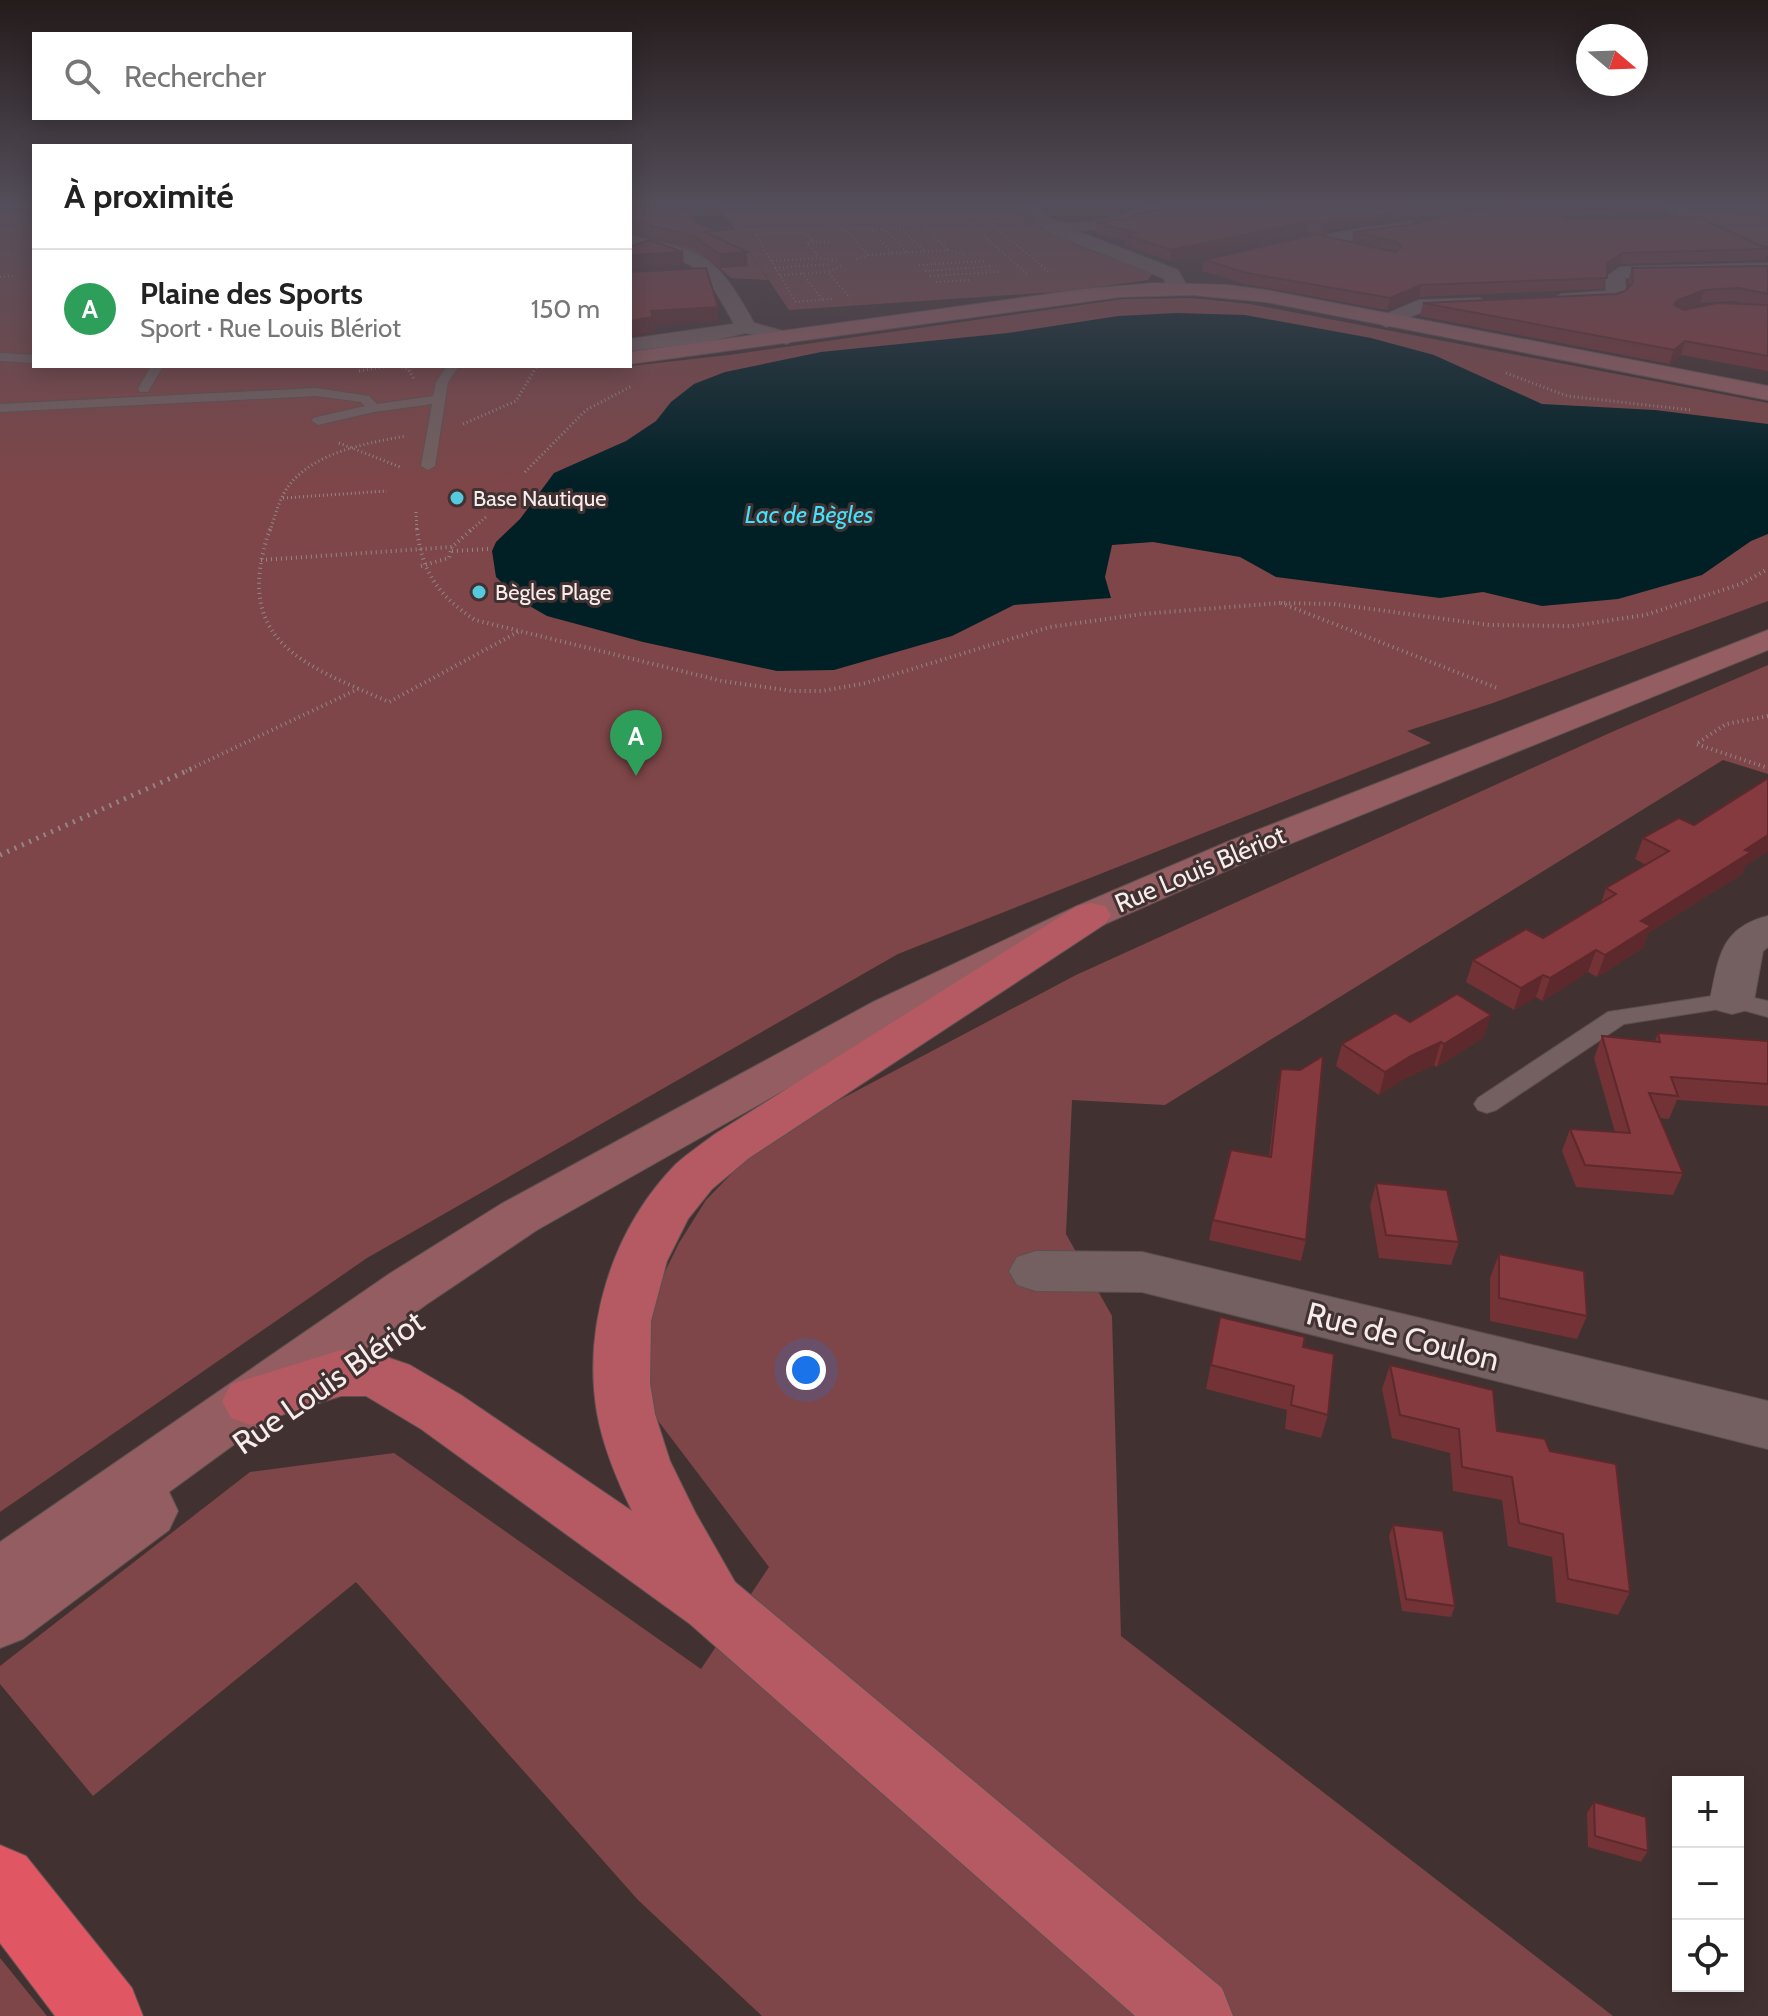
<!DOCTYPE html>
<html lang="fr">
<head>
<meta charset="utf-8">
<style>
	:root { --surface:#fff; --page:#f2f2f2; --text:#222; --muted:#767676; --line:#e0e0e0; --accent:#396e77 }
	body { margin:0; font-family:Cabin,sans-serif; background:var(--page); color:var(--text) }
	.controls { position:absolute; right:24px; bottom:24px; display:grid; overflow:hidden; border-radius:0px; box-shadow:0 4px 20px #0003 }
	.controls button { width:72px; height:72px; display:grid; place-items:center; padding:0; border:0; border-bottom:2px solid var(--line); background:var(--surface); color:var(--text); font:40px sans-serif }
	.compass { position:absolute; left:1576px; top:24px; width:72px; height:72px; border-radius:50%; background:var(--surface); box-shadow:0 4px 20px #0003; rotate:109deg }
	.you { position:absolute; left:806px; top:1370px; width:28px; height:28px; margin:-20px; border:6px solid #fff; border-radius:50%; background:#1a73e8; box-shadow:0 0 0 12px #1a73e833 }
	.badge { display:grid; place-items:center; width:52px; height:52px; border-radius:50%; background:var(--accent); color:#fff; font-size:26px; font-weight:700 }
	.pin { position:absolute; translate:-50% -66px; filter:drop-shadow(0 2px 4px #0008) }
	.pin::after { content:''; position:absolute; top:42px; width:28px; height:24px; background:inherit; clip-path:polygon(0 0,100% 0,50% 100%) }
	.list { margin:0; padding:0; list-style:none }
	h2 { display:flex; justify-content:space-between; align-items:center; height:104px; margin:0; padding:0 32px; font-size:34px }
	h2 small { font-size:26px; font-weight:400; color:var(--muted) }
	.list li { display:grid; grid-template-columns:52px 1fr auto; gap:24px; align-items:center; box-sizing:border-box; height:120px; padding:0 32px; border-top:2px solid var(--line) }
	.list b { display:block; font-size:30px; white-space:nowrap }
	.list p { margin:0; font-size:26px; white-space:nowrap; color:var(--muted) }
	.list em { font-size:26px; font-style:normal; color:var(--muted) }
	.icon { flex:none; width:44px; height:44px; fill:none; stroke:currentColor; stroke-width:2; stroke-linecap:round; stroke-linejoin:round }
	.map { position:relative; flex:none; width:1768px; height:2016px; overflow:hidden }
	.search { position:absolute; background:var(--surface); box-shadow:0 4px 20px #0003; left:32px; top:32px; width:600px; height:88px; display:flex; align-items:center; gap:20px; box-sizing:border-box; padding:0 28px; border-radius:0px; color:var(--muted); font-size:30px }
	.panel { position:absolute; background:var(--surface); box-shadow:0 4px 20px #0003; left:32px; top:144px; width:600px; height:224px; border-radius:0px }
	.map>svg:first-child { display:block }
	.green { fill:#7e4648 }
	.water { fill:#002026 }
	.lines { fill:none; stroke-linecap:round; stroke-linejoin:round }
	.lane-casing { stroke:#5e5050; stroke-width:2 }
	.street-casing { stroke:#5e5050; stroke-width:2 }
	.secondary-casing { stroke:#5e5050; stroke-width:2 }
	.primary-casing { stroke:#5e5050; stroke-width:2 }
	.highway-casing { stroke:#5e5050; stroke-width:2 }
	.path-far3 { stroke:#948686; stroke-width:2; stroke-dasharray:1 3; stroke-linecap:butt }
	.path-far2 { stroke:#948686; stroke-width:3; stroke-dasharray:1 3; stroke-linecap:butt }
	.path-far1 { stroke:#948686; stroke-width:4; stroke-dasharray:1 4; stroke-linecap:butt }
	.path { stroke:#948686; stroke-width:5; stroke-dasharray:2 6; stroke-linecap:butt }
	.lane { fill:#746060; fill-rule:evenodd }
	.street { fill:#746060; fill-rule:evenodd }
	.secondary { fill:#945d61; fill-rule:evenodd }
	.primary { fill:#b55a62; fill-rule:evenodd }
	.highway { fill:#e05663; fill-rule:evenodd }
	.wall { fill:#723236; fill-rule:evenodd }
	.shaded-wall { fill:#5d292c }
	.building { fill:#853a3f; stroke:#5d292c; stroke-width:2 }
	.poi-dot { fill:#55cadf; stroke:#423131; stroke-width:3 }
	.labels { text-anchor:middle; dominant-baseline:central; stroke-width:6; stroke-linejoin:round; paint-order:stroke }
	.far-poi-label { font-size:22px; fill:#f7ecec; stroke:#423131; text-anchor:start }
	.far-water-label { font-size:24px; font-style:italic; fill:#41e2fe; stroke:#423131 }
	.street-label { font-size:26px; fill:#f7ecec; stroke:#423131 }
	.near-street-label { font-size:32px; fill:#f7ecec; stroke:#423131 }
</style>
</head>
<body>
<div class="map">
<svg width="1768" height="2016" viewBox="0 0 1768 2016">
	<rect width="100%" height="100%" fill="#423131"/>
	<g class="green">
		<path d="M0,204H34V366H630L729,355L1123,299L1192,298L1250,304L1768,403V601L1493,703L1407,731L1431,743L898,954L367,1258L0,1512Z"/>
		<path d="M717,204H1012C1051,241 1103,255 1153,273L1148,280L1070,291L789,310Z"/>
		<path d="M1662,204H1768V246L1750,244Z"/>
		<path d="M735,230L768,280L731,278L712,261L668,245L684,242L703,233Z"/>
		<path d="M1768,665V774L1723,760L1165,1105L1072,1100L1066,1234L1112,1316L1121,1636L1613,2016H762L638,1900L356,1582L93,1796L0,1684V1666L250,1472L394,1453L701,1669L769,1567L640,1397L655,1292L679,1243L706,1200L743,1162L788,1127L1076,975L1614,731Z"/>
		<path d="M0,1958L47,2016H0Z"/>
	</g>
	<path class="water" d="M1177,313L1245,315L1371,338L1434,355L1542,404L1655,410L1768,424V534L1751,541L1702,575L1618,599L1542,606L1483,592L1440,598L1276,577L1240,557L1153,542L1112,545L1105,577L1111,598L1014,605L952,636L834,670L777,671L643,642L547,616L521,601L496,577L492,551L496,542L520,519L554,473L626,441L656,421L671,402L694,384L725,372L821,352L1008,333L1118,316Z"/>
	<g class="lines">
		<defs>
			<g id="lane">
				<path d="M1136,204H1151L1169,209L1165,212Z"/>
				<path d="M0,353L34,355V363L0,361Z"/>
				<path d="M151,366H163L148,392H140L138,389Z"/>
				<path d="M447,366H459L448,382L435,466L428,470L421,466L432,404L374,412L318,425L312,421L313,418L365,406L361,402L316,396L0,412V404L316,388L369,396L377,404L433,396L436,382Z"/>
				<path d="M1732,993L1768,1001V1017L1732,1007L1624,1024L1496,1110L1487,1113L1478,1110L1474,1104L1478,1098L1608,1012Z"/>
			</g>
			<g id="street">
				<path d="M1015,204C1043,202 1039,217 1059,222C1081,228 1130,212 1152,206L1158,207L1160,211L1158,215L1115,228L1077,231L1178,270L1190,291L1187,295H1173L1163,278L1048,232Z"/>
				<path d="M1654,204H1675L1756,243L1753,247H1741Z"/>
				<path d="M1411,221L1420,226L1417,230C1397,234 1340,249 1325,236C1331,231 1396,224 1411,221Z"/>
				<path d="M630,235C706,253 715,253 754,323L794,334L797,338L787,344L746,333L707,342L630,351V339L734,324C702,264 696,262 630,245Z"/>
				<path d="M1768,263V275L1625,278L1626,296C1617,305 1560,309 1551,300L1561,294L1606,291V277L1620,267Z"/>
				<path d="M1480,298L1490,304L1487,308L1422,312L1386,327L1376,321L1379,317L1419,300Z"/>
				<path d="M1768,916V947L1763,951L1754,1000L1747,1010L1732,1014L1717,1010L1710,1000C1719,958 1720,928 1768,916Z"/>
				<path d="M1036,1251L1142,1252L1768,1401V1449L1142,1292L1036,1291L1017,1285L1009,1271L1017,1257Z"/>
			</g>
			<g id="secondary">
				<path d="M1728,204H1768V212L1736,209Z"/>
				<path d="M1155,283L1228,285L1266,290L1768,386V400L1266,302L1192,295L1120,297L630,364V352L1084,289Z"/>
				<path d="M1768,630V650L1255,858L1105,924L905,1022L537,1230L427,1304L169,1492L178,1511L169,1530L23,1639L0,1648V1542L389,1274L501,1204L873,1002L1077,906L1227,842Z"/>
			</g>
			<path id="primary" d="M1091,903L1105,906L1111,915L1105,924L749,1158L712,1189L688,1219L667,1261L651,1321L650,1383L655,1414L670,1461L695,1512L735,1582L1222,1988L1233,2016H1135L690,1624L421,1429L366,1396H341L251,1425L231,1418L222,1401L231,1384L341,1350H366L410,1365L461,1395L632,1511C617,1480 603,1447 597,1413C582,1325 613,1228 676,1164C688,1153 702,1144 715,1134L1077,906Z"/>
			<path id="highway" d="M0,1845L26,1856L132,1988L143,2016H55L0,1943Z"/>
		</defs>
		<use href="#lane" class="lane-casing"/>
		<use href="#street" class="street-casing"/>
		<use href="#secondary" class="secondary-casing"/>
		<use href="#primary" class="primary-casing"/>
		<use href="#highway" class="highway-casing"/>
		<g class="path-far3">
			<path d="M822,204L837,219L824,223"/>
			<path d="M848,204L859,217"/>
			<path d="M862,204L874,216"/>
			<path d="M877,204L888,215"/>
			<path d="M902,204L912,214"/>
			<path d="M948,204L957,212"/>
			<path d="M743,206L726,208L741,230L758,229"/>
			<path d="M1434,211L1455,216"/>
			<path d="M748,213L805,210"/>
			<path d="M947,217L957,212L997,210"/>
			<path d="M954,218L1001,215"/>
			<path d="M837,219L913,214L933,217"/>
			<path d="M949,220L969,223L1004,221"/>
			<path d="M989,222L1049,272"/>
			<path d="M969,223L1028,275"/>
			<path d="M924,226L948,250"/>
			<path d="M828,227L882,229L935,220"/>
			<path d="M900,227L924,251"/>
			<path d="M812,228L801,232L755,234L796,302L833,299"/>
			<path d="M870,228L892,253"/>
			<path d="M884,228L907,252"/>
			<path d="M847,230L868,255L854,260"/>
			<path d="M801,232L813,239L807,243L819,257"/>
			<path d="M808,243L832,242"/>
			<path d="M868,255L948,250L965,255"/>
			<path d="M772,261L819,258L839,261"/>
			<path d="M919,265L987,261"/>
			<path d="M841,266L828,272L850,298"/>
			<path d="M775,268L831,264"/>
			<path d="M925,271L993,266"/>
			<path d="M802,273L822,299"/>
			<path d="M780,275L828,272"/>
			<path d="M930,276L999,272"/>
			<path d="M0,277L13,276"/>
			<path d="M936,282L969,280"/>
		</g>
		<g class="path-far2">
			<path d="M398,366L408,369L414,379"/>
			<path d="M359,371L388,366"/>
			<path d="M1506,373L1567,396L1691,410"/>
			<path d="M463,424L516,401L537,366"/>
			<path d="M339,443L400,467"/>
			<path d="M525,472L586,410L632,386"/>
			<path d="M283,498L387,491"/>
			<path d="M416,512L417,531"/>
			<path d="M270,531C275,516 280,496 290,484C316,452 367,443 406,436"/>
			<path d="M470,531L486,517"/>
		</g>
		<g class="path-far1">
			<path d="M270,529C231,641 302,664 389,702L518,632"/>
			<path d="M417,529C422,573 439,596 475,620L722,681L792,691H822L866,683L1050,627L1142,614L1280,603L1334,604L1489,625L1572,626L1645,615L1741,584L1768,569"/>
			<path d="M452,551L489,549"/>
			<path d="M261,560L452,547L472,529"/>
			<path d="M421,566L449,558L452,547"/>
			<path d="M1281,603L1497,688"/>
			<path d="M1768,716L1726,724L1696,744L1768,768"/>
			<path d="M186,771L358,689"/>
		</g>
		<path class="path" d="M0,855L191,769"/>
		<use href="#lane" class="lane"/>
		<use href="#street" class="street"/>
		<use href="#secondary" class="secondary"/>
		<use href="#primary" class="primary"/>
		<use href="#highway" class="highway"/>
	</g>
	<g class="wall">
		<path d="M630,204L697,223L748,266L720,268L693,249L630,233Z"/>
		<path d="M1243,204H1478L1371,226L1334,228L1322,236L1352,242L1353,232L1407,225L1495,206L1490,204H1667L1664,212L1567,215L1564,217L1568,220L1768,249V252L1765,260L1620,264L1607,273L1604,289L1419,297L1387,310L1245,284L1202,271L1204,260L1316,234L1307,232L1170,261L1125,245V241L1095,233L1096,222Z"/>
		<path d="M1768,204V219L1764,215Z"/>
		<path d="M1768,266V371L1681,355L1669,364L1420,316L1423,303L1616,294L1625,291L1629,287L1628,281L1632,268ZM1734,301L1747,304L1684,310L1700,303Z"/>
		<path d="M1768,778V851L1746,865L1742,874L1648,933L1643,948L1597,977L1588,972L1542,1001L1536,997L1514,1010L1466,982L1473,960L1543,938L1601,903L1606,888L1646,865L1635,859L1643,838L1694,825Z"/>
		<path d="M1410,1022L1484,1037L1437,1067L1434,1065L1404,1079L1379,1095L1336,1066L1342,1044Z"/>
		<path d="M1658,1033L1768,1041V1106L1677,1100L1669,1119L1659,1118L1683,1173L1673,1195L1576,1187L1562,1151L1570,1129L1615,1132L1594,1058L1602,1036L1655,1041Z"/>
		<path d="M1281,1069L1306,1240L1301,1261L1209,1240L1213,1220L1269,1157L1277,1089Z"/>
		<path d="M1376,1183L1459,1242L1451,1265L1379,1258L1370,1206Z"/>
		<path d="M1499,1254L1587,1316L1577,1339L1490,1321V1278Z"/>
		<path d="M1220,1317L1303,1347L1328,1415L1321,1438L1285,1429L1287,1410L1206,1389Z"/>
		<path d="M1390,1365L1497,1431L1550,1451L1630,1592L1618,1615L1556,1602L1552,1557L1508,1546L1502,1500L1453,1491L1450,1453L1392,1438L1382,1389Z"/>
		<path d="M1393,1525L1455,1606L1451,1617L1402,1611L1389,1536Z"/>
		<path d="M1594,1802L1648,1851L1641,1862L1588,1847L1587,1813Z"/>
	</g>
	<g class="shaded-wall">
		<path d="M1134,204H1140L1139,208L1108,215V209Z"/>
		<path d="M1431,204H1478L1371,226L1334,228L1322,236L1324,225L1336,217Z"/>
		<path d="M1570,205L1567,215L1556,222L1559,212Z"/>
		<path d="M1309,221L1307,232L1170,261L1171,250Z"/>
		<path d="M683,252L684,266L630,269V255Z"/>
		<path d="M747,252L748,266L720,268V254Z"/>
		<path d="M1623,253L1620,264L1604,275L1607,263Z"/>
		<path d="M1421,285L1419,297L1387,310L1390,298Z"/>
		<path d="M1704,290L1700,303L1672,314L1676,301Z"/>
		<path d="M718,307L719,321L654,326L655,332L630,336V321L651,311Z"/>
		<path d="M1685,341L1681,355L1669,364L1674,350Z"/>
		<path d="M1768,835V851L1746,865L1742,874L1648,933L1643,948L1597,977L1605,955L1641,921Z"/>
		<path d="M1596,950L1588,972L1542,1001L1550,978Z"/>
		<path d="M1543,975L1536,997L1514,1010L1521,988Z"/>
		<path d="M1491,1015L1484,1037L1437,1067L1444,1044Z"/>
		<path d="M1441,1042L1434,1065L1404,1079L1379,1095L1385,1072L1411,1056Z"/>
	</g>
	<g class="building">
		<path d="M630,204H681L697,223L713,230L705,232L747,252L720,254L692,236L630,220Z"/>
		<path d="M1126,204H1134L1108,209Z"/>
		<path d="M1244,204H1431L1372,216L1336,217L1324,225L1309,221L1171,250L1126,235L1135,233L1096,222L1117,220L1168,207Z"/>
		<path d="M1497,204H1609L1570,205L1559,212L1568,220L1698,217L1768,249L1623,253L1607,263V278L1421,285L1390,298L1247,273L1204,260L1316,234L1395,252L1401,247L1397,242L1353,232L1407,225L1495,206Z"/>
		<path d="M650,240L683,252L630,255V247Z"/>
		<path d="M1768,266V294L1739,288L1704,290L1676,301L1674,305L1684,310L1717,303L1768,305V356L1685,341L1674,350L1423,303L1616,294L1625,291L1633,283L1632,268Z"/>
		<path d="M706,268L718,307L651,311L653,317L630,321V272Z"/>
		<path d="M1768,778V835L1745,850L1751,852L1641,921L1651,926L1605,955L1596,950L1550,978L1543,975L1521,988L1473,960L1526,929L1543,938L1616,894L1606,888L1669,851L1643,838L1679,818L1694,825Z"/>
		<path d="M1457,994L1491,1015L1444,1044L1441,1042L1411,1056L1385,1072L1342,1044L1395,1013L1410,1022Z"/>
		<path d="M1658,1033L1768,1041V1084L1671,1077L1678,1096L1649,1093L1683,1173L1585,1165L1570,1129L1630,1133L1602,1036L1660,1042Z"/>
		<path d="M1323,1056L1306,1240L1213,1220L1231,1150L1271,1157L1281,1069L1300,1070Z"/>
		<path d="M1376,1183L1447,1190L1459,1242L1386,1235Z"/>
		<path d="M1499,1254L1584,1271L1587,1316L1499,1298Z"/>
		<path d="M1220,1317L1305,1337L1303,1347L1334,1354L1328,1415L1291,1405L1294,1386L1211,1365Z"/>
		<path d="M1390,1365L1493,1390L1497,1431L1545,1439L1550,1451L1616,1464L1630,1592L1568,1579L1563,1534L1519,1523L1512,1477L1462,1467L1459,1429L1400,1415Z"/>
		<path d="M1393,1525L1443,1531L1455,1606L1406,1599Z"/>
		<path d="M1594,1802L1646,1817L1648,1851L1595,1836Z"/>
	</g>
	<linearGradient id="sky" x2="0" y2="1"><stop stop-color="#241b1b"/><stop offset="0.42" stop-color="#544e5a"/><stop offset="1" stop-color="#544e5a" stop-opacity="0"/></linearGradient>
	<rect width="1768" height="486" fill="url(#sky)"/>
	<g class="poi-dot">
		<circle cx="457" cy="498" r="8"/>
		<circle cx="479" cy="592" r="8"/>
	</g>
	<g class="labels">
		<g class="far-poi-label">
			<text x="473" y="498">Base Nautique</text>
			<text x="495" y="592">Bègles Plage</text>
		</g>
		<g class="far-water-label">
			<text x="809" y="514">Lac de Bègles</text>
		</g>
		<g class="street-label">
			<text transform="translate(1200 869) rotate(-23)">Rue Louis Blériot</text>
		</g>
		<g class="near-street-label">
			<text transform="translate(1403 1336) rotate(14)">Rue de Coulon</text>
			<text transform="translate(328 1382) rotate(-35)">Rue Louis Blériot</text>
		</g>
	</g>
</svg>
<div class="controls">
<button>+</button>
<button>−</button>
<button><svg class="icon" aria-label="locate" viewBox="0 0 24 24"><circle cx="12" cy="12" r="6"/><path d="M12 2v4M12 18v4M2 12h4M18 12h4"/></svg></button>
</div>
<svg class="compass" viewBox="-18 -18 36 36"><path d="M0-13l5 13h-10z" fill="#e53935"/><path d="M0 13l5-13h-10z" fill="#767676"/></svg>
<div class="you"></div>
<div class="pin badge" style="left:636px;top:776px;background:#2e9e5b">A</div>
<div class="search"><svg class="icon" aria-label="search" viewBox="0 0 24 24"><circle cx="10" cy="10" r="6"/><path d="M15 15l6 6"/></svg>Rechercher</div>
<section class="panel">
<h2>À proximité<small></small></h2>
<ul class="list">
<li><span class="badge" style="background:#2e9e5b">A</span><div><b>Plaine des Sports</b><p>Sport · Rue Louis Blériot</p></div><em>150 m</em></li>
</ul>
</section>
</div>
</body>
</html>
